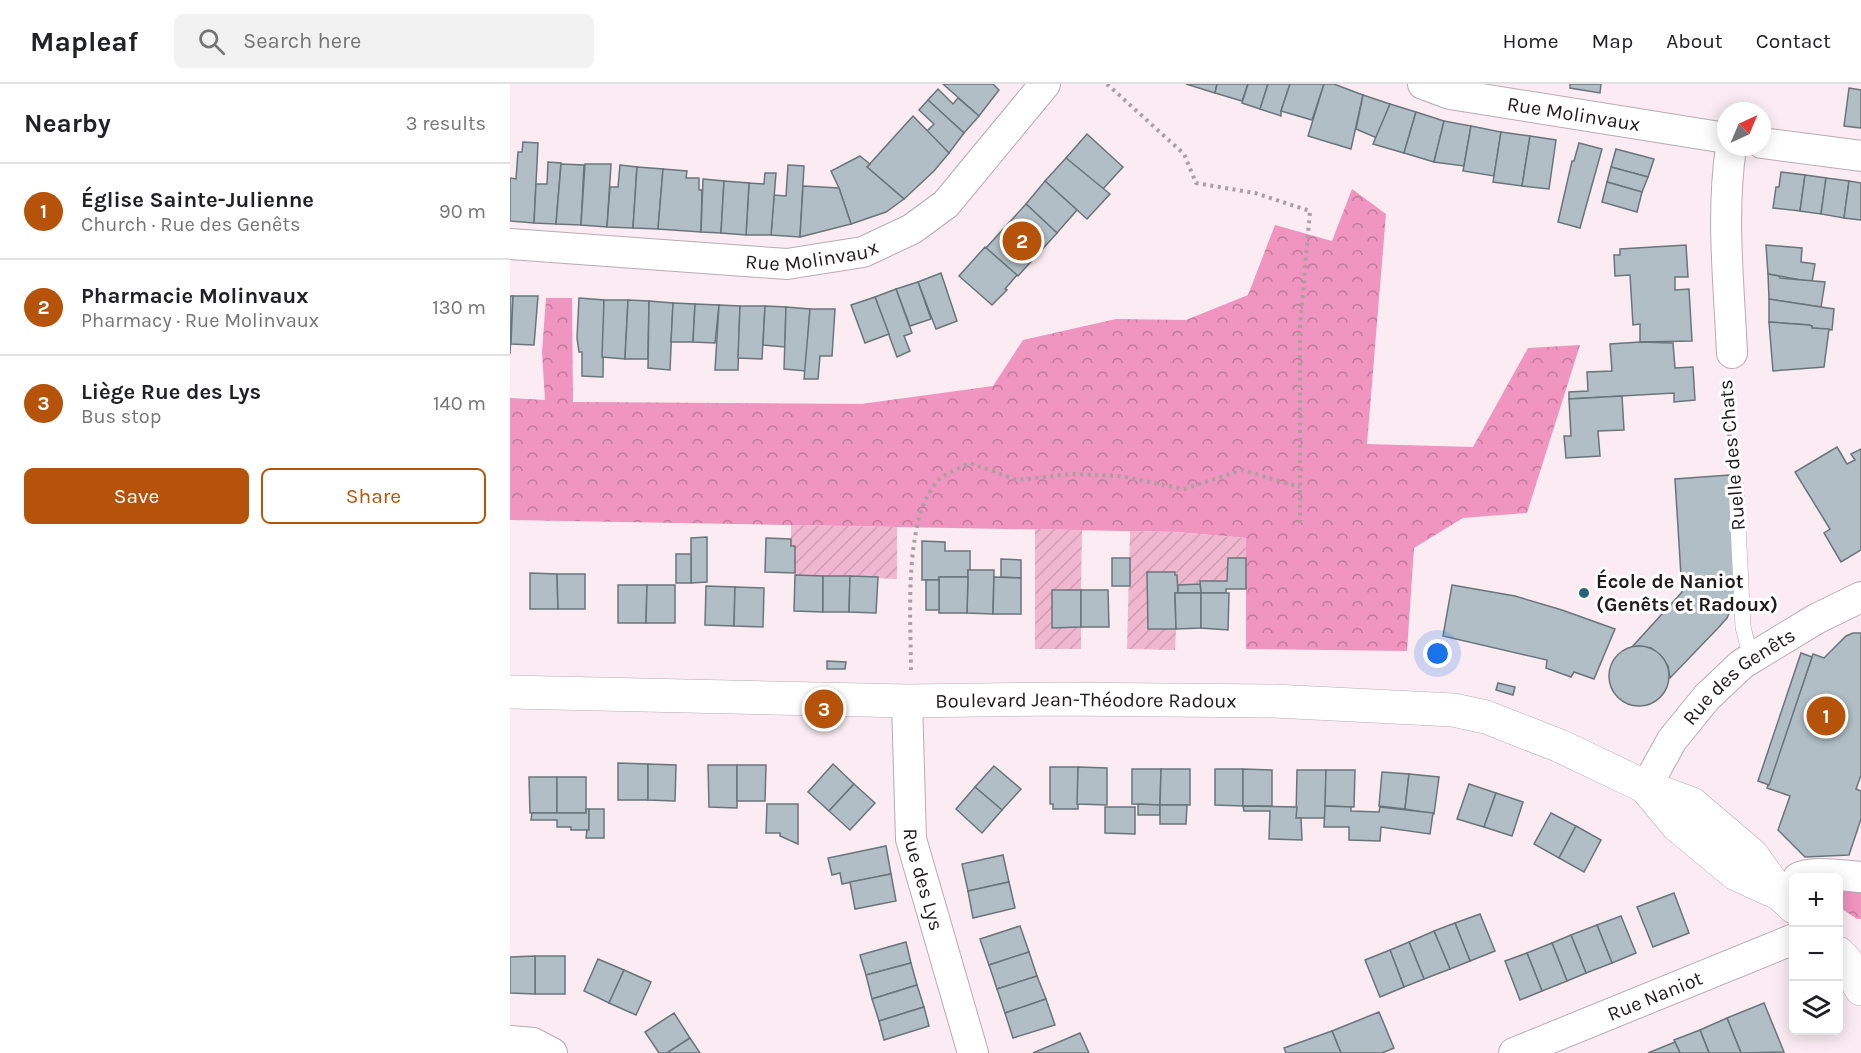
<!DOCTYPE html>
<html lang="en">
<head>
<meta charset="utf-8">
<style>
	:root { --surface:#fff; --page:#f2f2f2; --text:#202124; --muted:#757577; --line:#e0e0e0; --accent:#b45309 }
	body { margin:0; font-family:Karla,sans-serif; background:var(--page); color:var(--text) }
	.controls { position:absolute; right:18px; bottom:18px; display:grid; overflow:hidden; border-radius:9px; box-shadow:0 3px 15px #0003 }
	.controls button { width:54px; height:54px; display:grid; place-items:center; padding:0; border:0; border-bottom:2px solid var(--line); background:var(--surface); color:var(--text); font:30px sans-serif }
	.compass { position:absolute; left:1207px; top:18px; width:54px; height:54px; border-radius:50%; background:var(--surface); box-shadow:0 3px 15px #0003; rotate:44deg }
	.you { position:absolute; left:928px; top:570px; width:21px; height:21px; margin:-15px; border:4px solid #fff; border-radius:50%; background:#1a73e8; box-shadow:0 0 0 9px #1a73e833 }
	.badge { display:grid; place-items:center; width:39px; height:39px; border-radius:50%; background:var(--accent); color:#fff; font-size:20px; font-weight:700 }
	.pin { position:absolute; translate:-50% -50%; border:3px solid #fff; box-shadow:0 2px 6px #0006 }
	.list { margin:0; padding:0; list-style:none }
	h2 { display:flex; justify-content:space-between; align-items:center; height:78px; margin:0; padding:0 24px; font-size:26px }
	h2 small { font-size:20px; font-weight:400; color:var(--muted) }
	.list li { display:grid; grid-template-columns:39px 1fr auto; gap:18px; align-items:center; box-sizing:border-box; height:96px; padding:0 24px; border-top:2px solid var(--line) }
	.list b { display:block; font-size:22px; white-space:nowrap }
	.list p { margin:0; font-size:20px; white-space:nowrap; color:var(--muted) }
	.list em { font-size:20px; font-style:normal; color:var(--muted) }
	.actions { display:flex; gap:12px; padding:18px 24px }
	.actions a { flex:1; padding:14px 0; border:2px solid var(--accent); border-radius:9px; text-align:center; font-size:21px; color:var(--accent) }
	.actions .main { background:var(--accent); color:#fff }
	.icon { flex:none; width:33px; height:33px; fill:none; stroke:currentColor; stroke-width:2; stroke-linecap:round; stroke-linejoin:round }
	.map { position:relative; flex:none; width:1351px; height:969px; overflow:hidden }
	header { display:flex; align-items:center; gap:36px; box-sizing:border-box; height:84px; padding:0 30px; background:var(--surface); border-bottom:2px solid var(--line) }
	header strong { font-size:28px }
	nav { display:flex; gap:33px; margin-inline-start:auto; font-size:21px }
	.search { width:420px; height:54px; background:var(--page); display:flex; align-items:center; gap:15px; box-sizing:border-box; padding:0 21px; border-radius:9px; color:var(--muted); font-size:22px }
	main { display:flex }
	aside { flex:1; background:var(--surface) }
	.map>svg:first-child { display:block }
	.forest { fill:url(#forest-crowns) }
	.garden { fill:url(#garden-furrows) }
	.building { fill:#b1bec5; stroke:#69757b; stroke-width:1.5 }
	.lines { fill:none; stroke-linecap:round; stroke-linejoin:round }
	.service-casing { stroke:#b9abb1; stroke-width:16 }
	.minor-casing { stroke:#b9abb1; stroke-width:32 }
	.tertiary-casing { stroke:#b9abb1; stroke-width:34 }
	.path { stroke:#aaa0a4; stroke-width:4; stroke-dasharray:3 4.5; stroke-linecap:butt }
	.service { stroke:#fff; stroke-width:15 }
	.minor { stroke:#fff; stroke-width:30 }
	.tertiary { stroke:#fff; stroke-width:33 }
	.poi-dot { fill:#27627b; stroke:#fefefe; stroke-width:2 }
	.labels { text-anchor:middle; dominant-baseline:central; stroke-width:6; stroke-linejoin:round; paint-order:stroke }
	.street-label { font-size:20px; fill:#201b1d; stroke:#fefefe }
	.poi-label { font-size:20px; font-weight:bold; fill:#201b1d; stroke:#fefefe; text-anchor:start }
</style>
</head>
<body>
<header>
<strong>Mapleaf</strong>
<div class="search"><svg class="icon" aria-label="search" viewBox="0 0 24 24"><circle cx="10" cy="10" r="6"/><path d="M15 15l6 6"/></svg>Search here</div>
<nav><a>Home</a><a>Map</a><a>About</a><a>Contact</a></nav>
</header>
<main>
<aside>
<h2>Nearby<small>3 results</small></h2>
<ul class="list">
<li><span class="badge">1</span><div><b>Église Sainte-Julienne</b><p>Church · Rue des Genêts</p></div><em>90 m</em></li>
<li><span class="badge">2</span><div><b>Pharmacie Molinvaux</b><p>Pharmacy · Rue Molinvaux</p></div><em>130 m</em></li>
<li><span class="badge">3</span><div><b>Liège Rue des Lys</b><p>Bus stop</p></div><em>140 m</em></li>
</ul>
<div class="actions"><a class="main">Save</a><a>Share</a></div>
</aside>
<div class="map">
<svg width="1351" height="969" viewBox="0 0 1351 969">
	<defs>
		<pattern id="forest-crowns" width="20" height="18" patternUnits="userSpaceOnUse" patternTransform="scale(1.5)"><rect width="20" height="18" fill="#ef95bf"/><path d="M2 6a3 3 0 1 1 6 0M12 15a3 3 0 1 1 6 0" fill="none" stroke="#c1799b"/></pattern>
		<pattern id="garden-furrows" width="10" height="10" patternUnits="userSpaceOnUse" patternTransform="scale(1.5)"><rect width="10" height="10" fill="#f2b7d0"/><path d="M-1 1l2-2M0 10L10 0M9 11l2-2" fill="none" stroke="#cf9db2"/></pattern>
	</defs>
	<rect width="100%" height="100%" fill="#faecf2"/>
	<g class="forest">
		<path d="M842,105L876,130L857,360L963,363L1018,264L1070,261L1017,429L953,434L904,464L897,567L736,565V454L666,448L0,436V314L35,316L32,268L36,214H62L63,318L351,320L483,302L513,256L606,235L676,236L738,211L765,141L822,157Z"/>
		<path d="M1351,806V835H1347L1329,823V808Z"/>
	</g>
	<g class="garden">
		<path d="M281,441L387,443V495L285,491V462H281Z"/>
		<path d="M525,445L572,446L571,506H542V543H571V565H525Z"/>
		<path d="M620,447L666,448L736,454V474H718L717,497L668,501L667,491L665,488H637L666,545L665,566L617,565Z"/>
	</g>
	<g class="building">
		<path d="M433,0H483L489,6L469,32Z"/>
		<path d="M676,0H707L705,9Z"/>
		<path d="M707,0H738L732,17L705,9Z"/>
		<path d="M738,0H758L750,25L732,19Z"/>
		<path d="M758,0H780L771,27V32L750,25Z"/>
		<path d="M780,0H814L802,36L771,27Z"/>
		<path d="M814,0H824L853,11L841,65L798,52Z"/>
		<path d="M1060,0H1091L1090,9L1060,4Z"/>
		<path d="M1339,4L1351,6V44L1334,42Z"/>
		<path d="M428,5L443,20L448,14L469,32L454,49L418,16Z"/>
		<path d="M853,11L880,20L867,54L846,45Z"/>
		<path d="M418,16L454,49L439,69L416,48L424,40L409,26Z"/>
		<path d="M880,20L906,28L894,69L863,60Z"/>
		<path d="M906,28L934,37L924,78L894,69Z"/>
		<path d="M403,32L439,69L424,87L394,115L357,83Z"/>
		<path d="M934,37L961,42L954,82L924,78Z"/>
		<path d="M961,42L991,48L984,92L953,87Z"/>
		<path d="M991,48L1020,52L1012,102L983,98Z"/>
		<path d="M577,50L613,83L592,106L556,74Z"/>
		<path d="M1020,52L1046,56L1039,105L1012,102Z"/>
		<path d="M13,58L28,59L24,139L0,137V94L6,95L8,68H12Z"/>
		<path d="M1069,59L1092,65L1070,144L1048,138L1062,77H1064Z"/>
		<path d="M1106,65L1144,75L1138,93L1101,83Z"/>
		<path d="M350,72L360,80L357,83L394,115L376,128L341,140L329,104L321,87Z"/>
		<path d="M556,74L600,110L577,135L535,97Z"/>
		<path d="M38,78L51,79L46,140L24,139L26,100H37Z"/>
		<path d="M51,80L74,81L71,141L46,140Z"/>
		<path d="M75,80H101L97,143L71,141Z"/>
		<path d="M110,81L127,83L123,144L97,143L100,103H108Z"/>
		<path d="M278,81L294,82L290,153L261,151L264,111L276,112Z"/>
		<path d="M127,83L153,85L148,145L123,144Z"/>
		<path d="M1101,83L1138,93L1132,108L1097,98Z"/>
		<path d="M153,85L177,87L176,94H189V106H192L191,148L148,145Z"/>
		<path d="M1271,88L1295,91L1290,127L1263,124L1266,103H1269Z"/>
		<path d="M255,89H266L261,151H236L239,99L254,100Z"/>
		<path d="M1295,91L1316,94L1311,130L1290,127Z"/>
		<path d="M1316,94L1339,97L1334,134L1311,130Z"/>
		<path d="M193,95L214,97L211,149L191,148Z"/>
		<path d="M214,97L239,99L236,151L211,149Z"/>
		<path d="M535,97L567,126L547,149L516,120Z"/>
		<path d="M1339,97L1351,99V136L1334,134Z"/>
		<path d="M1097,98L1132,108L1127,128L1092,118Z"/>
		<path d="M293,102L329,104L341,140L290,153Z"/>
		<path d="M516,120L547,149L508,192L476,164Z"/>
		<path d="M1176,161L1178,193H1165V206L1179,205L1182,257L1130,258V240L1123,241L1120,191L1105,192L1104,171H1110V165Z"/>
		<path d="M1256,161L1292,164L1291,178L1305,180L1302,198L1258,190Z"/>
		<path d="M475,163L507,191L495,205L497,206L482,221L449,192Z"/>
		<path d="M431,189L447,237L426,245L408,198Z"/>
		<path d="M1258,190L1269,192L1270,194L1315,198L1311,223L1259,215Z"/>
		<path d="M408,198L421,235L400,242L386,205Z"/>
		<path d="M386,205L402,249L394,252L400,267L387,273L365,213Z"/>
		<path d="M0,212H3L0,270Z"/>
		<path d="M3,212H28L24,261L1,260Z"/>
		<path d="M365,213L379,250L355,259L341,221Z"/>
		<path d="M69,214L94,216L93,293L72,292V268H69L67,254Z"/>
		<path d="M1259,215L1324,225L1322,246L1302,244V242L1299,241L1259,238Z"/>
		<path d="M94,216H118L115,275L92,273Z"/>
		<path d="M118,216L139,217L138,275H115Z"/>
		<path d="M139,217L163,219L160,286L138,284Z"/>
		<path d="M163,219L185,220L183,258H161Z"/>
		<path d="M185,220L209,221L205,259L183,258Z"/>
		<path d="M209,221L230,222L228,286H205Z"/>
		<path d="M230,222H255L252,275L228,274Z"/>
		<path d="M255,222L276,223L275,263L253,261Z"/>
		<path d="M276,223L300,225L296,287L274,285Z"/>
		<path d="M300,225H325L322,272H310L308,295H294Z"/>
		<path d="M1259,238L1299,241L1302,242V244L1319,245L1314,283L1263,287Z"/>
		<path d="M1130,258L1163,259L1165,284L1183,283L1185,316L1164,318V309L1059,315V308L1078,307L1077,288L1102,287L1100,260Z"/>
		<path d="M1112,312L1114,346L1088,347L1090,372L1056,374L1054,352H1061L1059,315Z"/>
		<path d="M1327,363L1337,380L1345,376L1341,370L1351,365V466L1331,478L1314,449L1320,445L1285,388Z"/>
		<path d="M1219,391L1225,514L1217,534L1209,543L1160,594L1158,582L1151,572L1141,564L1129,562L1122,563L1172,508L1165,395Z"/>
		<path d="M197,453V498L181,499V454Z"/>
		<path d="M256,454L281,455V462H285V489L255,488Z"/>
		<path d="M412,457L435,458V467H460V486H458V493H429V496H412Z"/>
		<rect x="166" y="470" width="15" height="29"/>
		<rect x="602" y="474" width="18" height="28"/>
		<path d="M718,474H736V505H716V509H691L690,497H717Z"/>
		<path d="M491,475L511,476V494L491,493Z"/>
		<path d="M458,486H484L483,530L457,529Z"/>
		<path d="M637,488H665V491H667L668,509H665L666,545H638Z"/>
		<path d="M20,489L47,490L48,525H20Z"/>
		<path d="M47,490H75V525H48Z"/>
		<path d="M285,491L313,492V528L284,527Z"/>
		<path d="M313,492H340L339,528H313Z"/>
		<path d="M340,492L368,493L366,529L339,528Z"/>
		<path d="M429,493H458L457,529H429Z"/>
		<path d="M484,493L511,494V530H483Z"/>
		<rect x="416" y="496" width="13" height="30"/>
		<path d="M690,500L691,509H668V501Z"/>
		<path d="M108,501H137L136,539H108Z"/>
		<path d="M137,501H165V539H136Z"/>
		<path d="M942,501L1005,512L1052,526L1105,545L1084,595L1064,588L1061,593L1036,584L1037,576L933,552Z"/>
		<path d="M196,502L225,503L224,542L195,541Z"/>
		<path d="M225,503L254,504L253,543L224,542Z"/>
		<path d="M542,506H571V543L542,544Z"/>
		<path d="M571,506H598L599,543H571Z"/>
		<path d="M665,509H691V544L666,545Z"/>
		<path d="M691,509H719L718,546L691,544Z"/>
		<path d="M1343,549H1351V691L1346,705L1351,707V735L1339,771L1295,773L1268,746L1280,712L1257,704L1303,570L1314,574L1336,552Z"/>
		<circle cx="1129" cy="592" r="30"/>
		<path d="M1291,569L1302,573L1259,701L1248,697Z"/>
		<path d="M317,577L336,578L335,585H317Z"/>
		<path d="M988,599L1005,603L1003,611L986,606Z"/>
		<path d="M108,679L138,680V716H108Z"/>
		<path d="M138,680L166,681L165,717L138,716Z"/>
		<path d="M323,680L344,700L319,727L298,708Z"/>
		<path d="M198,681H227V724L199,723Z"/>
		<path d="M227,681H256L255,717H227Z"/>
		<path d="M484,682L511,705L492,726L465,703Z"/>
		<path d="M540,683H568V725H543V720H540Z"/>
		<path d="M568,683L597,684V721L567,720Z"/>
		<path d="M622,685H651L650,721L622,720Z"/>
		<path d="M651,685H680V721H650Z"/>
		<path d="M705,685H733V722L705,721Z"/>
		<path d="M733,685L762,686V722H733Z"/>
		<path d="M787,686H816L815,734H786Z"/>
		<path d="M816,686H845L844,723L815,722Z"/>
		<path d="M872,688L899,690L895,725L869,722Z"/>
		<path d="M899,690L929,693L924,730L895,725Z"/>
		<path d="M19,693H47V729H20Z"/>
		<rect x="47" y="693" width="29" height="36"/>
		<path d="M344,700L365,719L340,746L319,727Z"/>
		<path d="M959,700L986,709L974,743L947,735Z"/>
		<path d="M465,703L492,726L472,749L446,725Z"/>
		<path d="M986,709L1013,718L1002,752L974,743Z"/>
		<path d="M257,720H288V760L270,752V749H256Z"/>
		<path d="M628,720L650,721V731H628Z"/>
		<path d="M650,721H677L676,740H650Z"/>
		<path d="M733,722L787,723L786,734H791L792,756L759,755L760,727H734Z"/>
		<path d="M815,722L841,723V727L869,728L870,723L923,729L920,750L871,743L870,757L839,756V743H814Z"/>
		<path d="M595,723H625V750L595,749Z"/>
		<path d="M76,725H79V746H61V743H47V736H21L22,729H76Z"/>
		<path d="M79,725H94V754H76L77,746H79Z"/>
		<path d="M1041,729L1066,742L1049,774L1024,760Z"/>
		<path d="M1066,742L1091,756L1074,788L1049,774Z"/>
		<path d="M376,762L381,790L332,800L330,789L322,791L318,774Z"/>
		<path d="M493,771L499,798L458,807L452,780Z"/>
		<path d="M381,790L386,817L345,825L340,798Z"/>
		<path d="M499,798L505,824L463,834L458,807Z"/>
		<path d="M1164,809L1179,849L1143,863L1127,823Z"/>
		<path d="M970,830L985,867L960,877L945,839Z"/>
		<path d="M1111,832L1126,869L1102,879L1087,841Z"/>
		<path d="M945,839L960,877L940,885L924,847Z"/>
		<path d="M1087,841L1102,879L1076,889L1061,851Z"/>
		<path d="M510,842L519,868L479,881L470,855Z"/>
		<path d="M924,847L940,885L914,895L899,858Z"/>
		<path d="M1061,851L1076,889L1057,897L1042,859Z"/>
		<path d="M396,858L401,879L356,891L350,871Z"/>
		<path d="M899,858L914,895L894,903L880,866Z"/>
		<path d="M1042,859L1057,897L1032,907L1017,869Z"/>
		<path d="M880,866L894,903L870,913L855,876Z"/>
		<path d="M519,868L527,892L487,905L479,881Z"/>
		<path d="M1017,869L1032,907L1010,916L995,877Z"/>
		<rect x="25" y="872" width="30" height="38"/>
		<path d="M25,872V910L0,909V873Z"/>
		<path d="M88,875L114,886L99,919L74,907Z"/>
		<path d="M401,879L407,901L362,915L356,891Z"/>
		<path d="M114,886L141,898L126,931L99,919Z"/>
		<path d="M527,892L536,915L495,929L487,905Z"/>
		<path d="M407,901L414,923L369,937L362,915Z"/>
		<path d="M536,915L545,941L503,954L495,929Z"/>
		<path d="M1254,919L1274,968L1231,969L1217,934Z"/>
		<path d="M414,923L419,942L374,956L369,937Z"/>
		<path d="M869,928L884,964L872,969H831L822,947Z"/>
		<path d="M164,929L180,954L157,969H149L135,948Z"/>
		<path d="M1217,934L1231,969H1199L1190,946Z"/>
		<path d="M1190,946L1199,969H1170L1164,956Z"/>
		<path d="M822,947L831,969H776L774,964Z"/>
		<path d="M570,949L579,969H523Z"/>
		<path d="M180,954L190,969H157Z"/>
		<path d="M1165,958L1170,969H1138Z"/>
	</g>
	<g class="lines">
		<defs>
			<path id="service" d="M1226,401L1233,543L1237,559L1244,571"/>
			<g id="minor">
				<path id="s1" d="M913,0L940,10L1216,54"/>
				<path d="M1252,59L1351,72"/>
				<path d="M1221,63C1211,131 1219,201 1222,269"/>
				<path id="s2" d="M0,160L277,180L353,168L402,145L436,120L535,0"/>
				<path id="s3" d="M397,617L401,755L463,969"/>
				<path id="s4" d="M1136,703L1162,656L1197,613L1232,580L1306,535L1351,513"/>
				<path d="M1288,794C1300,786 1336,792 1351,793"/>
				<path d="M0,957L23,959L42,969"/>
				<path id="s5" d="M1004,969L1284,855"/>
			</g>
			<g id="tertiary">
				<path id="s6" d="M0,608L397,617L549,615L764,617L943,626L976,633L1050,662L1136,703L1182,720L1242,771L1269,809L1284,823"/>
				<path d="M1137,705L1167,741L1226,790L1268,809"/>
				<path d="M1328,869L1335,876L1351,905"/>
			</g>
		</defs>
		<use href="#service" class="service-casing"/>
		<use href="#minor" class="minor-casing"/>
		<use href="#tertiary" class="tertiary-casing"/>
		<g class="path">
			<path d="M597,0L674,70L686,99L745,109L800,127L790,243V442"/>
			<path d="M1216,297L1221,379"/>
			<path d="M401,586C401,538 392,428 431,394C438,388 451,384 460,379L507,396L561,390L610,392L674,405L732,386L790,403"/>
		</g>
		<use href="#service" class="service"/>
		<use href="#minor" class="minor"/>
		<use href="#tertiary" class="tertiary"/>
	</g>
	<circle class="poi-dot" cx="1074" cy="509" r="6"/>
	<g class="labels">
		<g class="street-label">
			<text stroke="none"><textPath href="#s1" startOffset="154">Rue Molinvaux</textPath></text>
			<text stroke="none"><textPath href="#s2" startOffset="303">Rue Molinvaux</textPath></text>
			<text transform="translate(1222 371) rotate(-95)">Ruelle des Chats</text>
			<text stroke="none"><textPath href="#s4" startOffset="147">Rue des Genêts</textPath></text>
			<text stroke="none"><textPath href="#s6" startOffset="576">Boulevard Jean-Théodore Radoux</textPath></text>
			<text stroke="none"><textPath href="#s3" startOffset="180">Rue des Lys</textPath></text>
			<text stroke="none"><textPath href="#s5" startOffset="152">Rue Naniot</textPath></text>
		</g>
		<g class="poi-label">
			<text x="1086" y="497">École de Naniot<tspan x="1086" dy="23">(Genêts et Radoux)</tspan></text>
		</g>
	</g>
</svg>
<div class="controls">
<button>+</button>
<button>−</button>
<button><svg class="icon" aria-label="layers" viewBox="0 0 24 24"><path d="M12 4l9 5-9 5-9-5zM3 14l9 5 9-5"/></svg></button>
</div>
<svg class="compass" viewBox="-18 -18 36 36"><path d="M0-13l5 13h-10z" fill="#e53935"/><path d="M0 13l5-13h-10z" fill="#757577"/></svg>
<div class="you"></div>
<div class="pin badge" style="left:1316px;top:632px">1</div>
<div class="pin badge" style="left:512px;top:157px">2</div>
<div class="pin badge" style="left:314px;top:625px">3</div>
</div>
</main>
</body>
</html>
